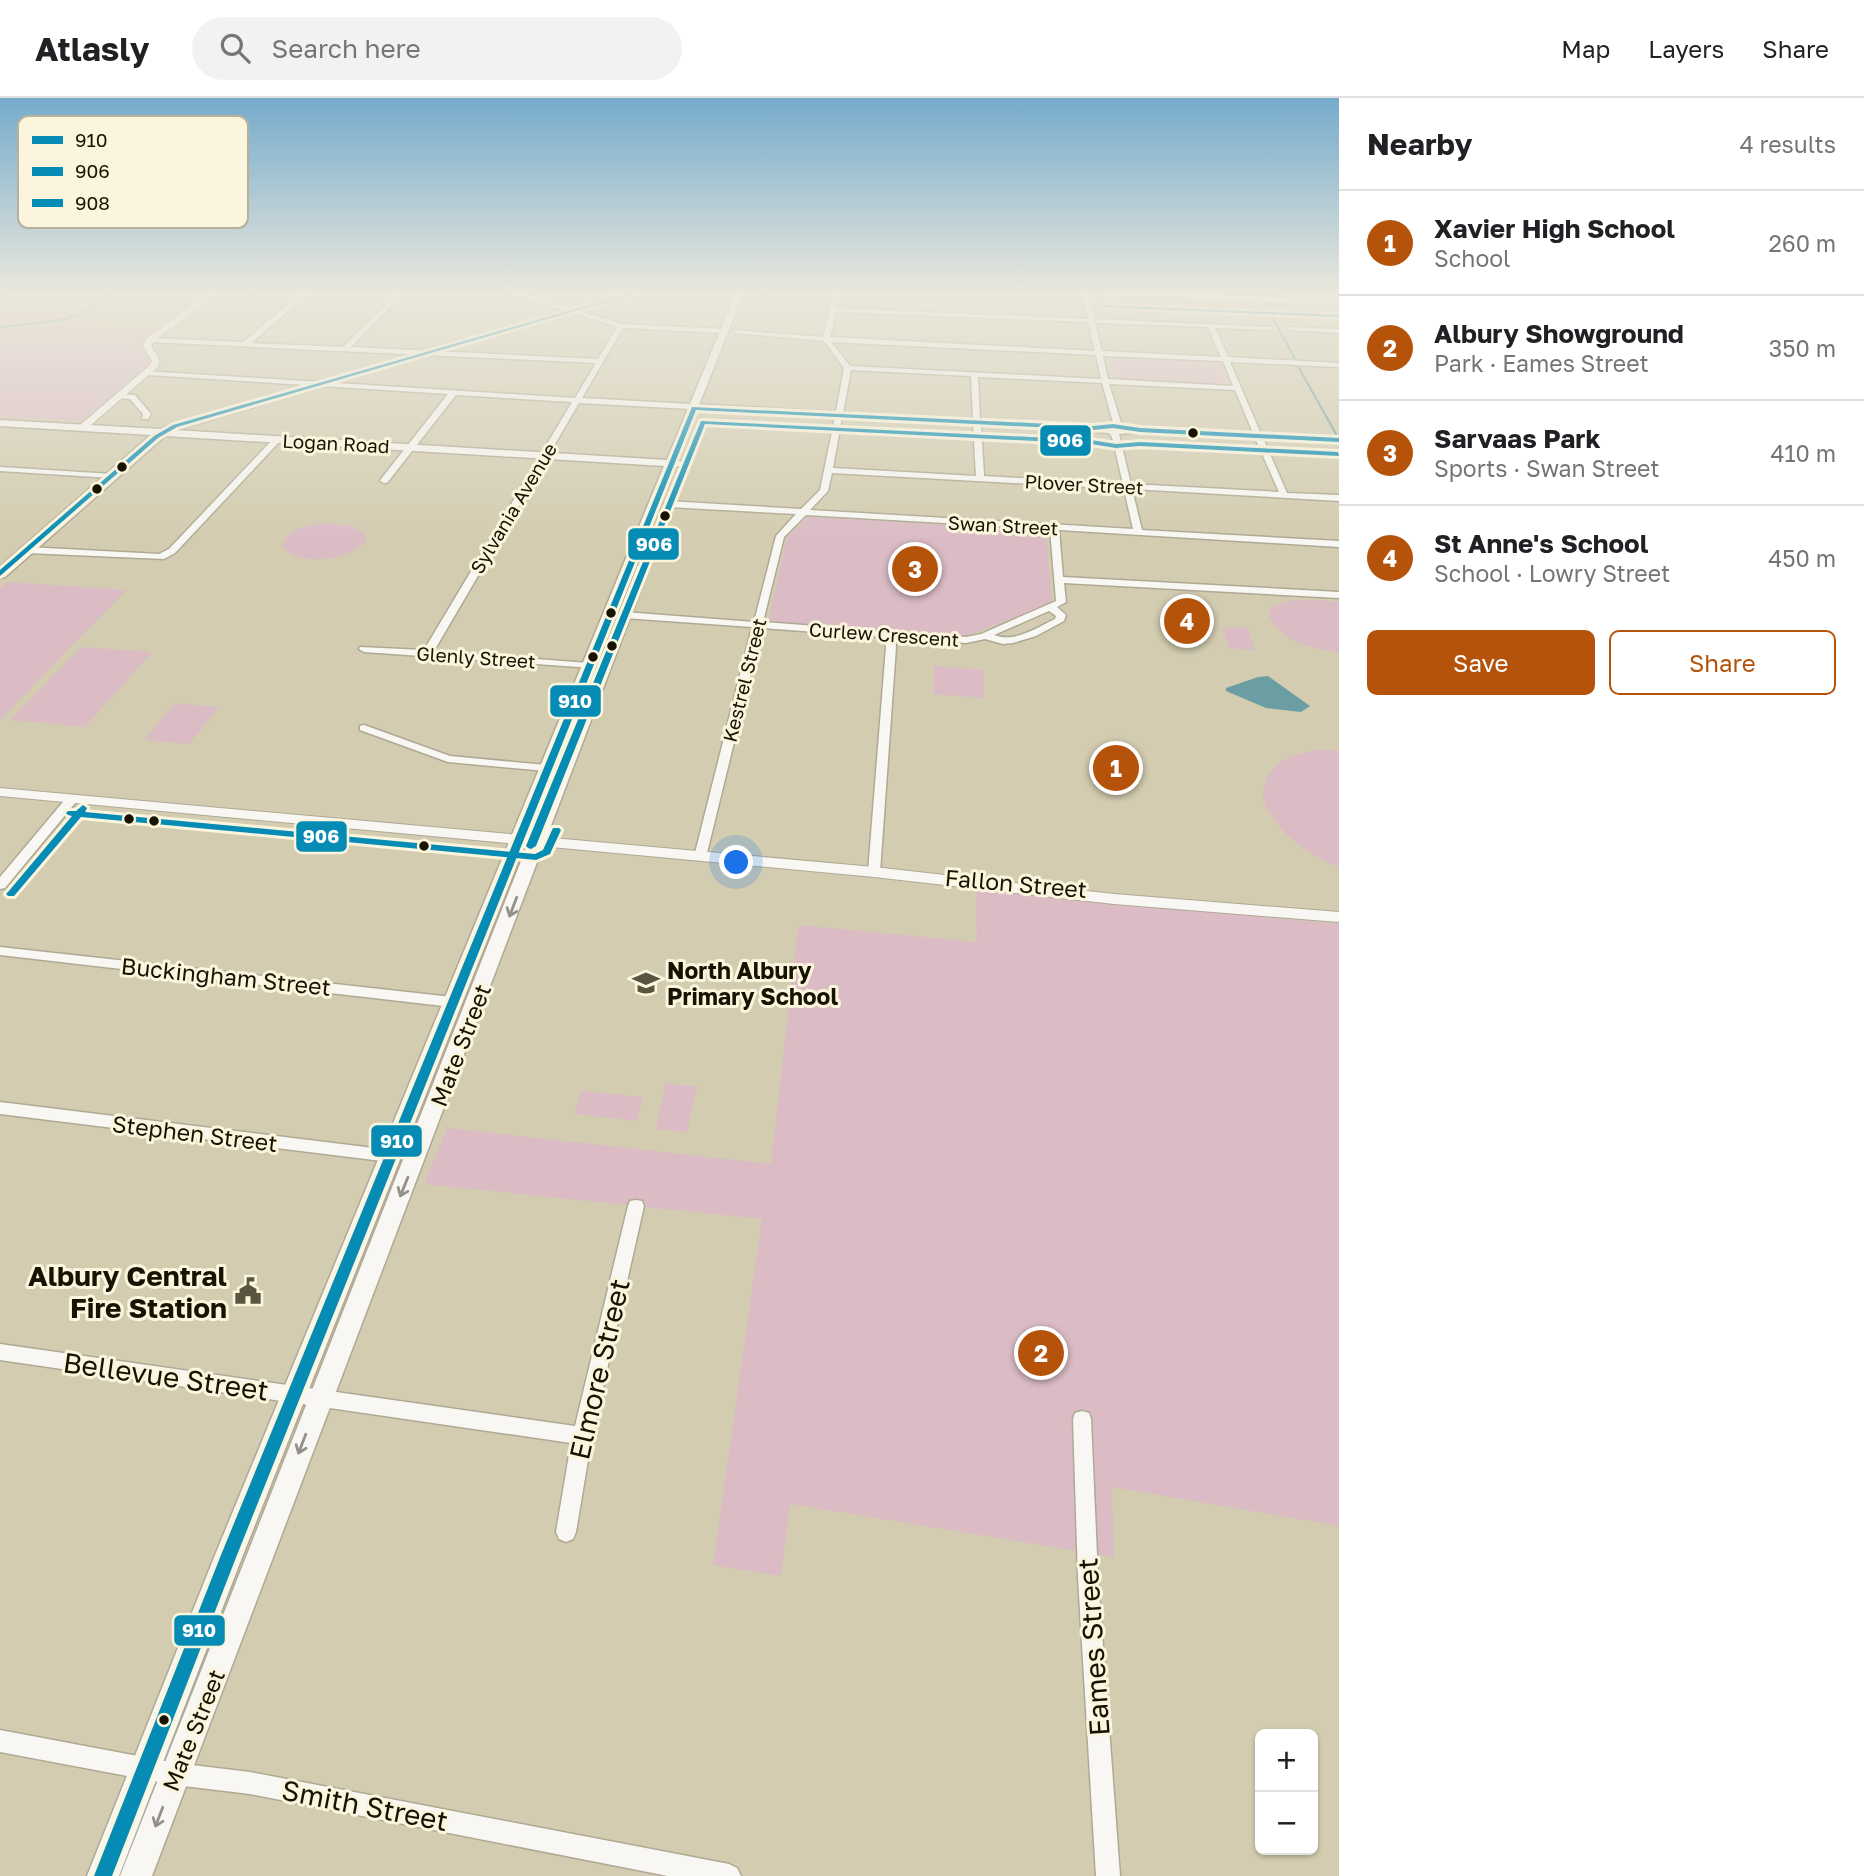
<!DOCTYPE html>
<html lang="en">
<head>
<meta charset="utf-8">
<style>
	:root { --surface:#fff; --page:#f2f2f2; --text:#202124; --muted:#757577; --line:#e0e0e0; --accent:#b45309 }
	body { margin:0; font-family:"Golos Text",sans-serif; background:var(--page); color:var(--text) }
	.controls { position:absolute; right:21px; bottom:21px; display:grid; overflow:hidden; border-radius:10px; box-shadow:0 2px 5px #0004 }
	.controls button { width:63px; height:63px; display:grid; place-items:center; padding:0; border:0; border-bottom:2px solid var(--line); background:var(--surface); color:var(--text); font:35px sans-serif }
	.you { position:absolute; left:737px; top:765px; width:24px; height:24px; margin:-18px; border:5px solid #fff; border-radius:50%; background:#1a73e8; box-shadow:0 0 0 10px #1a73e833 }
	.badge { display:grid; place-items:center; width:46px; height:46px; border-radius:50%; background:var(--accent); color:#fff; font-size:23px; font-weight:700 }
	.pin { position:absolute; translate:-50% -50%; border:4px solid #fff; box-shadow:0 2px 7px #0006 }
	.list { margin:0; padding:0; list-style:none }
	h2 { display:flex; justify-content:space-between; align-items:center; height:91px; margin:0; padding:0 28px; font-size:30px }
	h2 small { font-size:23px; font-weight:400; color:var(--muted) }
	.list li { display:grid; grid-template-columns:46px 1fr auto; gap:21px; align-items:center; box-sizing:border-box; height:105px; padding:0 28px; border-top:2px solid var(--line) }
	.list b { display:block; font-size:26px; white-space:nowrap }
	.list p { margin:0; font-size:23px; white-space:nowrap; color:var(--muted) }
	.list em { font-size:23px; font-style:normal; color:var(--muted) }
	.actions { display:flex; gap:14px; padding:21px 28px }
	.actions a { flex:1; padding:16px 0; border:2px solid var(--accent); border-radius:10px; text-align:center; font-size:24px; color:var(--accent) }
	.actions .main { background:var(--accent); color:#fff }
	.icon { flex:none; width:38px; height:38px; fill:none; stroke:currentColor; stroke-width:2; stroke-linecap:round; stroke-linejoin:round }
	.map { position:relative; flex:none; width:1339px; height:1778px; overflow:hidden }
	header { display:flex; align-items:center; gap:42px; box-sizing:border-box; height:98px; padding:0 35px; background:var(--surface); border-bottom:2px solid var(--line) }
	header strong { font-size:33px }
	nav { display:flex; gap:38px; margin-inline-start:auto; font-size:24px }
	.search { width:490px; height:63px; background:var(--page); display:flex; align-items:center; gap:18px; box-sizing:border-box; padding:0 24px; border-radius:38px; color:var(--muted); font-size:26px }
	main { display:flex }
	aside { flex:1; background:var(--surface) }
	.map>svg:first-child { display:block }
	.green { fill:#dbbcc5 }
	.water { fill:#6a9ea3 }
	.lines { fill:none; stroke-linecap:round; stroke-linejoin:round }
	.stream { stroke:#6a9ea3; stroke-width:2 }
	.minor-casing { stroke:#afa994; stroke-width:3 }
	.tertiary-casing { stroke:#afa994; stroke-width:2 }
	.secondary-casing { stroke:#afa994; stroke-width:3 }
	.minor { fill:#f8f7f3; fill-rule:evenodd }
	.tertiary { fill:#f8f7f3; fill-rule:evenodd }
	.secondary { fill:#f8f7f3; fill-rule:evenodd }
	.bus-1-casing { stroke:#fbf5dd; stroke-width:6 }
	.bus-2-casing { stroke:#fbf5dd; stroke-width:6 }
	.bus-3-casing { stroke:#fbf5dd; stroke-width:6 }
	.bus-1 { fill:#068cb4; fill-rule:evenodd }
	.bus-2 { fill:#068cb4; fill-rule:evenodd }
	.bus-3 { fill:#068cb4; fill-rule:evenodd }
	.oneway { stroke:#939087 }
	.bus-dot { fill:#171302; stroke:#fbf5dd; stroke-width:2.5 }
	.labels { text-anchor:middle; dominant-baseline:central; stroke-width:6; stroke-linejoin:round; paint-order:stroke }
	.far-street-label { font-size:19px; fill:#171302; stroke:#fbf5dd }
	.street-label { font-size:23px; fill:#171302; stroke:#fbf5dd }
	.poi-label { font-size:23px; font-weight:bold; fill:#171302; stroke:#fbf5dd; text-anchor:start }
	.near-poi-label { font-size:28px; font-weight:bold; fill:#171302; stroke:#fbf5dd; text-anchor:end }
	.near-street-label { font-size:28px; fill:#171302; stroke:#fbf5dd }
	.key { fill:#fbf5dd; stroke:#b7b19b; stroke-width:2 }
	.key-label { font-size:19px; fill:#171302 }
	.line-badge { stroke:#fbf5dd; stroke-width:2.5 }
	.badge-label { font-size:19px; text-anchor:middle; font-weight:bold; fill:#fff }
</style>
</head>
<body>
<header>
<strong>Atlasly</strong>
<div class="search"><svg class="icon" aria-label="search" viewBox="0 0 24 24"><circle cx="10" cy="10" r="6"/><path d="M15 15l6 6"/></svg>Search here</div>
<nav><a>Map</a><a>Layers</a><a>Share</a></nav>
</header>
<main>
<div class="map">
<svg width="1339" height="1778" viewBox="0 0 1339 1778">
	<rect width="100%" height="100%" fill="#d3ccb1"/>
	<g class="green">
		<path d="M15,208L86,212L47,226L160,231L142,243V249L150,264L144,274L80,323L0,318V213Z"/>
		<path d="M1111,257L1219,262L1228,286L1116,280Z"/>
		<path d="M814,419L1041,432L1046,435L1052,505L966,538L774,524L769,521L787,438L807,420Z"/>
		<path d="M327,425L353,428L366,437V443C350,463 301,469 283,449C284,430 312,426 327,425Z"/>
		<path d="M7,484L126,492L0,622V490Z"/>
		<path d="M1315,502L1339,504V554C1312,551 1283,544 1269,519L1270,510L1287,503Z"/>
		<path d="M1222,529L1248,530L1255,552L1229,550Z"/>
		<path d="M81,549L152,554L85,629L10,622Z"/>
		<path d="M934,568L983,572L984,600L933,596Z"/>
		<path d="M175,605L219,609L189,646L144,642Z"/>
		<path d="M1314,652H1339V769C1305,755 1277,736 1263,701C1263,668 1286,658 1314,652Z"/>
		<path d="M976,792L1339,826V1428L1112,1389L1114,1459L790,1406L781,1478L713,1467L762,1121L424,1086L447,1030L771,1066L798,827L977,844Z"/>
		<path d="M666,985L697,989L687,1034L656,1031Z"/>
		<path d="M581,993L643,999L637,1023L575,1016Z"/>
	</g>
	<path class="water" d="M1268,578L1310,608L1301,614L1266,610L1226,593V590L1258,579Z"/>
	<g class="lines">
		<g class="stream">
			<path d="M1264,203L1295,261"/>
			<path d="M0,229C36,225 87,226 111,194"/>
			<path d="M1298,268L1336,336"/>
		</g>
		<defs>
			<g id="minor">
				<path d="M0,194H5L0,197Z"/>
				<path d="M303,194H310L251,245L343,249L399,194H405L351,249L598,261L617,229L518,198L496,194L521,195L622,226L724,231L727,233L724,235L623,230L582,300L836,314L844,270L824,243L735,235L733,232L823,239L834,194H840L836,210L1088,221L1082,194H1088L1094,221L1272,229L1270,232L1215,230L1228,259L1339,265V269L1230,264L1261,336L1339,340V344L1263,340L1287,395L1339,397V403L1132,391L1142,432L1339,443V449L1059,432L1063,479L1339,494V500L1064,485L1066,504L1057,509L1066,517L1064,523L1036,538L1013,545L1003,546L985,541L966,545L895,540L896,549L880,774L874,778L868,774L886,549L884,539L762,530L706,759L704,762H696L694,759L752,529L624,520L619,517L624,514L754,524L776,438L796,416L668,409L664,406L668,403L801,411L820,392L835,319L579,305L434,553L588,565L593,568L592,570L364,554L359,551L360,549L424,552L572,304L456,297L387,385H384L380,383L381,381L448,296L148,277L145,273L575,300L596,265L150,244L147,242L150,240L243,244ZM836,214L1088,224L1095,253L830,239ZM1095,225L1208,229L1221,259L1102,253ZM831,244L1096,257L1101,281L850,268ZM1103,258L1223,263L1233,288L1108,281ZM851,272L971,278L973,321L843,315ZM978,279L1102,285L1114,328L1118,330L1122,328L1109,286L1235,292L1253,335L1131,329L1117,332L1093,328L980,322ZM842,319L973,326L976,378L833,370ZM981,326L1109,335L1112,339L1123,386L984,378ZM1142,334L1255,340L1279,394L1131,386L1119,336ZM832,375L1124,391L1133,431L810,412L828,393ZM806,417L1050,431L1056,503L981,536L966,539L763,524L784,439ZM1049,513L1056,518L1055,521C1036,530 1015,545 994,537Z"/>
				<path d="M1290,229L1339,231V235L1288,232Z"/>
				<path d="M118,296L135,297L151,316L148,321H142L143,316L130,301L118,300Z"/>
				<path d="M275,339L282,341L175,455L164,461L27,455L22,452L27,449L159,456L169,451Z"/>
				<path d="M0,369L112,376L116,378L112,380L0,373Z"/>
				<path d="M364,627L450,658L546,667L552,670L546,673L448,664L360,632V628Z"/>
				<path d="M72,697L76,698V704L5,790L0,791V779L68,698Z"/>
				<path d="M0,849L452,899L459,904L452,909L0,857Z"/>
				<path d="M0,1004L390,1052L396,1054L398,1058L396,1062L390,1064L0,1016Z"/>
				<path d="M636,1102L642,1103L644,1108L592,1338L576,1434L573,1441L566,1444L559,1441L556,1434L571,1345L0,1262V1246L575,1328L628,1108L630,1103Z"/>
				<path d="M1082,1313L1089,1315L1091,1321L1098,1480L1120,1778H1096L1078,1480L1073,1321L1075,1315Z"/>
				<path d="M0,1632L175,1665L250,1674L729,1766L737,1770L741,1778H668L250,1696L175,1687L0,1654Z"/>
			</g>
			<g id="tertiary">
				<path d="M210,194H219L154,243L151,248L160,263L157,270L85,332H79V328L150,267L152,263L143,248L147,240Z"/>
				<path d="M0,690L874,769L1114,796L1339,814V824L1114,806L874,779L0,698Z"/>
			</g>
			<g id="secondary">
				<path d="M629,194H642L175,332L667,362L736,194H744L677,362L687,366L675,369L243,1457L119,1778H87L215,1457L664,368L165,338L5,479L0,480V469L151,337L0,328V322L161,331L171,326Z"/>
				<path d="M1099,194L1339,201V207L1103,197Z"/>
				<path d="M644,463L650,467L152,1778H120L638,467Z"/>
			</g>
		</defs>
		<use href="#minor" class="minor-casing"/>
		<use href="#tertiary" class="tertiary-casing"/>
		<use href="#secondary" class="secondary-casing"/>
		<use href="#minor" class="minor"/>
		<use href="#tertiary" class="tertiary"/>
		<use href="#secondary" class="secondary"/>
		<defs>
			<path id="bus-1" d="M692,309L1093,328L1113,326L1140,330L1339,340V344L1140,334L1113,330L1093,332L696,312L237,1457L112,1778H94L221,1457Z"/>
			<g id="bus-2">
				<path d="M1102,207L1338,217L1339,219L1100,209Z"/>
				<path d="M701,323L1091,342L1116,346L1140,344L1338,354L1339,358L1140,348L1116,350L1091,346L705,326L536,748L531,751L528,750L526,748Z"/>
				<path d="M83,707L87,710L85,714L535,756L543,752L553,730H559L561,732L550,756L536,762L81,719L14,798H8L6,796L8,794L72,718L68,717L66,715L68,713H76Z"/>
			</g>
			<path id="bus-3" d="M634,194H640L177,329L158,340L0,478V472L154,338L173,327Z"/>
		</defs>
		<use href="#bus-1" class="bus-1-casing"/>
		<use href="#bus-2" class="bus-2-casing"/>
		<use href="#bus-3" class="bus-3-casing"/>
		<use href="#bus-1" class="bus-1"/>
		<use href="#bus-2" class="bus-2"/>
		<use href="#bus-3" class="bus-3"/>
	</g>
	<defs><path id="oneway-shaft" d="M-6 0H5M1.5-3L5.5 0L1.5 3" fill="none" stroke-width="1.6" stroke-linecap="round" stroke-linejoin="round" transform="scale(1.75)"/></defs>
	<g class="oneway">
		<use href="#oneway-shaft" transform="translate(513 809) rotate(111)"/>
		<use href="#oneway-shaft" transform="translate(404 1089) rotate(112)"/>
		<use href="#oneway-shaft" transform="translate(302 1346) rotate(111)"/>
		<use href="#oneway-shaft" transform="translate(159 1719) rotate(111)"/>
	</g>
	<linearGradient id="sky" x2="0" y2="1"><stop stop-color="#75abcc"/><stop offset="0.44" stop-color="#ebe8dc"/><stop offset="1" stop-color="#ebe8dc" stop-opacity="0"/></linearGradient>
	<rect width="1339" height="443" fill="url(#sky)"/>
	<defs>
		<symbol id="school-bare" viewBox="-9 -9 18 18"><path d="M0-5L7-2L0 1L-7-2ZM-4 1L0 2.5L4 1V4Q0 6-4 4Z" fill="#59543f" stroke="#fbf5dd" stroke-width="2.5" paint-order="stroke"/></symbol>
		<symbol id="civic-bare" viewBox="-9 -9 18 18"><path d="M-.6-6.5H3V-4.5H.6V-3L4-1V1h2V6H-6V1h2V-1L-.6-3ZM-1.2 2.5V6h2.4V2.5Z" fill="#59543f" stroke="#fbf5dd" stroke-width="2.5" paint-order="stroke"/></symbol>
	</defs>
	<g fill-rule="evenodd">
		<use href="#school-bare" x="627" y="866" width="38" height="38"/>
		<use href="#civic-bare" x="229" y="1174" width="38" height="38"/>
	</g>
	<g class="bus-dot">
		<circle cx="1193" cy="335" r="6"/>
		<circle cx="122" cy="369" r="6"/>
		<circle cx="97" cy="391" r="6"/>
		<circle cx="665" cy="418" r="6"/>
		<circle cx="611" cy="515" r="6"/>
		<circle cx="612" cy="548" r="6"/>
		<circle cx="593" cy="559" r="6"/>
		<circle cx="129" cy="721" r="6"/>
		<circle cx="154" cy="723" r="6"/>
		<circle cx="424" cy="748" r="6"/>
		<circle cx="164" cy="1622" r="6"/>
	</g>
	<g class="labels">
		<g class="far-street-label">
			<text transform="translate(336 345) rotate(3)">Logan Road</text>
			<text transform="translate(1084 386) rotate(3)">Plover Street</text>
			<text transform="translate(513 410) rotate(-59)">Sylvania Avenue</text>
			<text transform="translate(1003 427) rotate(3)">Swan Street</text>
			<text transform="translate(884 536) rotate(4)">Curlew Crescent</text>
			<text transform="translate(476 559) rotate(4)">Glenly Street</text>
			<text transform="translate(744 582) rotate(-76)">Kestrel Street</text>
		</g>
		<g class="street-label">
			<text transform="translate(1016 785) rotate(5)">Fallon Street</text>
			<text transform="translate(226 878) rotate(6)">Buckingham Street</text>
			<text transform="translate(460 947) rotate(-69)">Mate Street</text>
			<text transform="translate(195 1035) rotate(7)">Stephen Street</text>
			<text transform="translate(193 1632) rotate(-68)">Mate Street</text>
		</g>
		<g class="poi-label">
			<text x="667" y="872">North Albury<tspan x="667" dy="26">Primary School</tspan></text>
		</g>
		<g class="near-poi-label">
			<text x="227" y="1177">Albury Central<tspan x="227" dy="32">Fire Station</tspan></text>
		</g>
		<g class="near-street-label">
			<text transform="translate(599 1271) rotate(-77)">Elmore Street</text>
			<text transform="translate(166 1278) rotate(8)">Bellevue Street</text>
			<text transform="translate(1093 1549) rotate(-94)">Eames Street</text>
			<text transform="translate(365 1707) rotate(11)">Smith Street</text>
		</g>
	</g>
	<rect x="18" y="18" width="230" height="112" rx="10" class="key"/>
	<rect x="32" y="38" width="31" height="8" fill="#068cb4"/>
	<rect x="32" y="69" width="31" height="9" fill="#068cb4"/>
	<rect x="32" y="101" width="31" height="8" fill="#068cb4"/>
	<g class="key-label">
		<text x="75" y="49">910</text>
		<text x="75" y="80">906</text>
		<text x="75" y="112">908</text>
	</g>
	<g class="line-badge">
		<rect x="1039" y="326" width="53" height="33" rx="7" fill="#068cb4"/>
		<rect x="627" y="429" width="53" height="34" rx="7" fill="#068cb4"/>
		<rect x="549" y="586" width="53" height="34" rx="7" fill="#068cb4"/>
		<rect x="295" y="722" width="53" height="33" rx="7" fill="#068cb4"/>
		<rect x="370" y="1026" width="53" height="34" rx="7" fill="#068cb4"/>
		<rect x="173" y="1516" width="53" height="33" rx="7" fill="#068cb4"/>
	</g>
	<g class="badge-label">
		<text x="1065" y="349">906</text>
		<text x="654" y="453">906</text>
		<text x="575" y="610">910</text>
		<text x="321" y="745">906</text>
		<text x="397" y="1050">910</text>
		<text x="199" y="1539">910</text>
	</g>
</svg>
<div class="controls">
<button>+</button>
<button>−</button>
</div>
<div class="you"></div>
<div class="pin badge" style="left:1116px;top:670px">1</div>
<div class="pin badge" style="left:1041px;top:1255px">2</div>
<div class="pin badge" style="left:915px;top:471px">3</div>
<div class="pin badge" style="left:1187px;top:523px">4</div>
</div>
<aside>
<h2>Nearby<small>4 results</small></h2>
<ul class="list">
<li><span class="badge">1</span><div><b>Xavier High School</b><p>School</p></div><em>260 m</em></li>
<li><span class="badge">2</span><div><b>Albury Showground</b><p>Park · Eames Street</p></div><em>350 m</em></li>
<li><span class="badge">3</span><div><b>Sarvaas Park</b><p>Sports · Swan Street</p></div><em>410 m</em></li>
<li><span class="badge">4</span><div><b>St Anne's School</b><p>School · Lowry Street</p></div><em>450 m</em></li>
</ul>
<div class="actions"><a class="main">Save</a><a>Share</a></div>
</aside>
</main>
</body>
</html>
